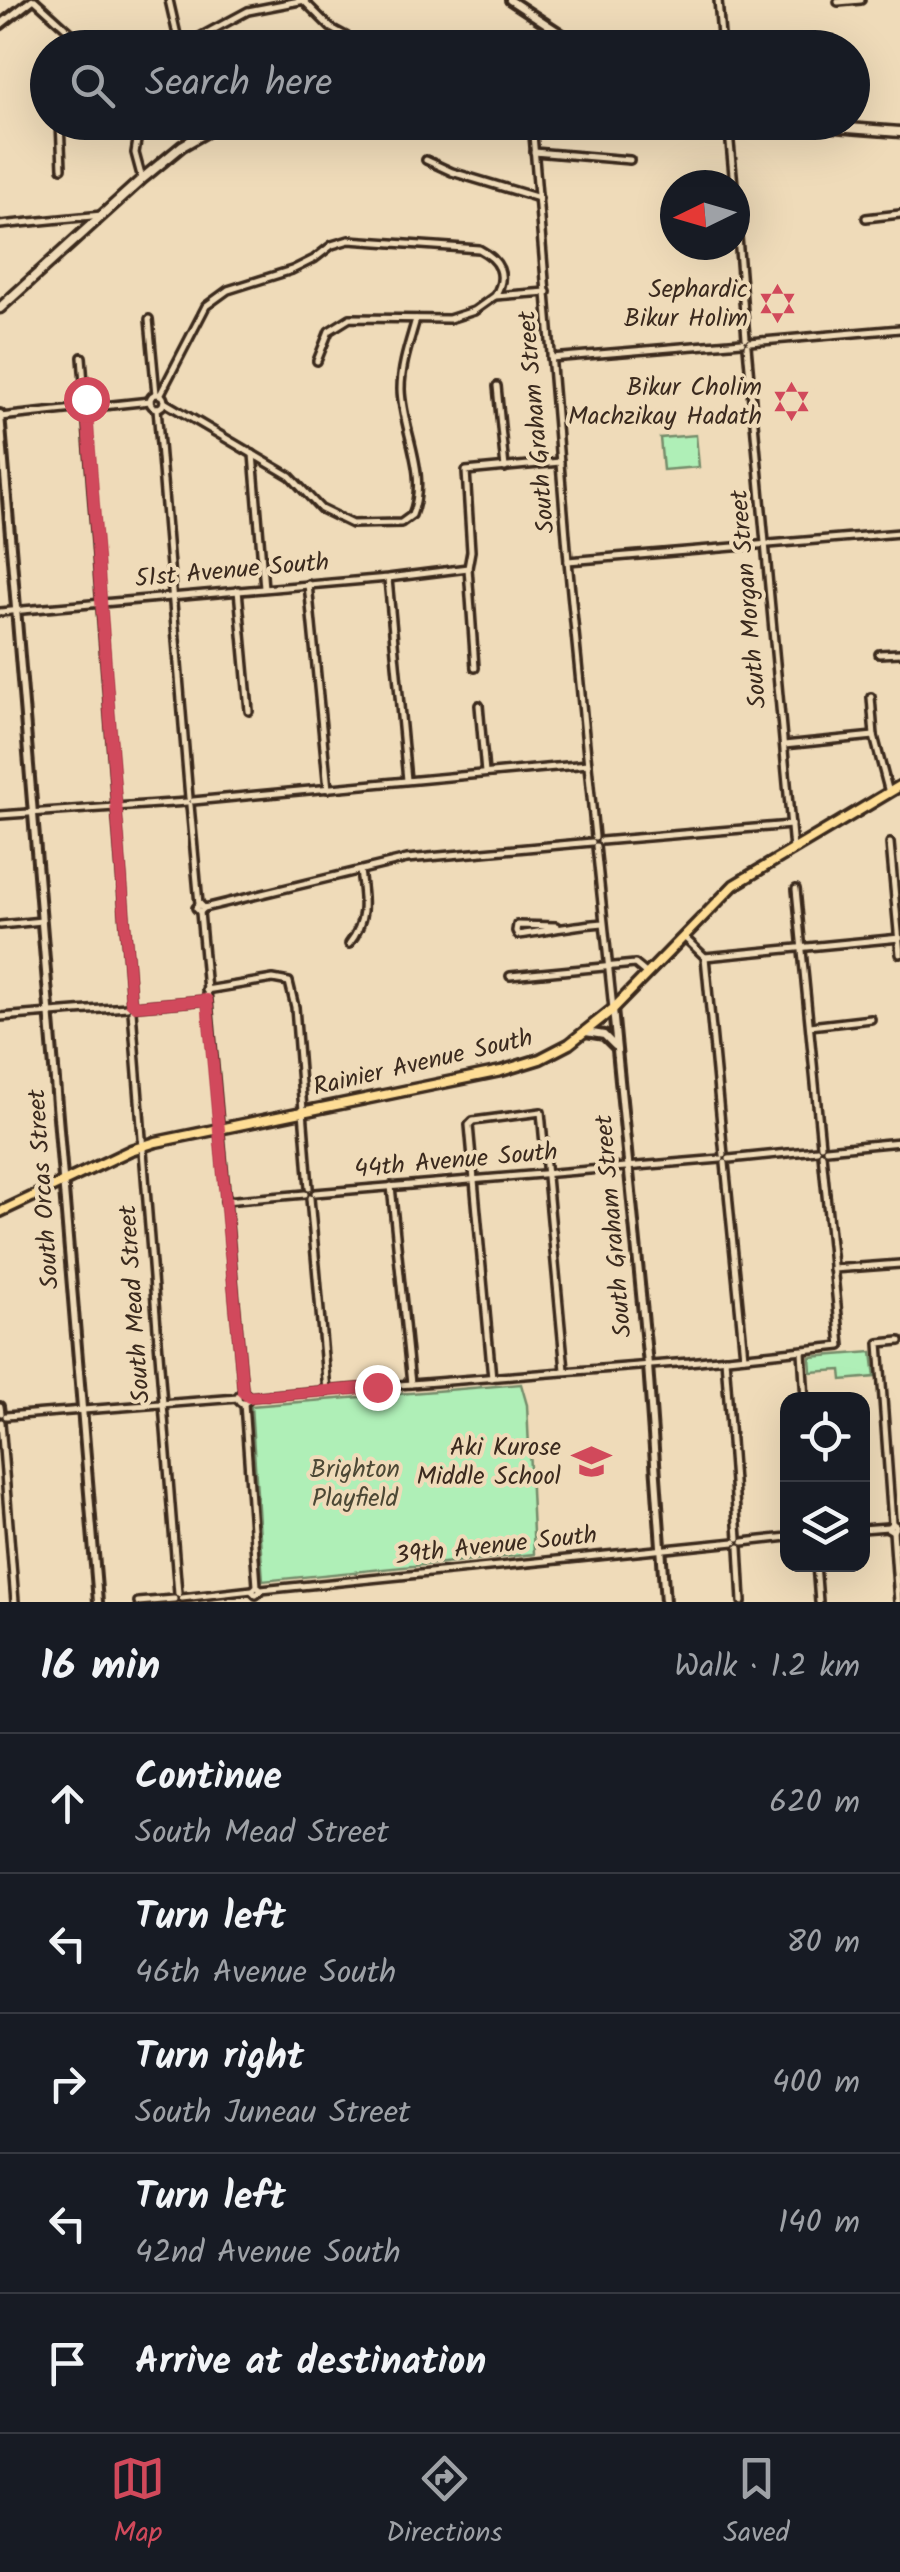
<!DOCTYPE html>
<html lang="en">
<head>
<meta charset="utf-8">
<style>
	:root { --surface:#171b24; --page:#20242c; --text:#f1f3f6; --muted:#9ea1a6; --line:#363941; --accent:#d1495b }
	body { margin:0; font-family:Kalam,sans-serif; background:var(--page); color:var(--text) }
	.controls { position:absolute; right:30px; bottom:30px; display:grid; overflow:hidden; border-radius:20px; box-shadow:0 10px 40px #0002 }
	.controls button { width:90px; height:90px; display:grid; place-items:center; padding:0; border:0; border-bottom:2px solid var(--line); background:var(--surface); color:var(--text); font:50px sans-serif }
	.compass { position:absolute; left:660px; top:170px; width:90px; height:90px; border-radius:50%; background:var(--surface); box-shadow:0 10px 40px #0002; rotate:265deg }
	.stop { position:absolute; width:30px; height:30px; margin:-22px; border:8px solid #d1495b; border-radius:50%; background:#fff }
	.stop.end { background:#d1495b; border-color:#fff; box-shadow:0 2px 10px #0008 }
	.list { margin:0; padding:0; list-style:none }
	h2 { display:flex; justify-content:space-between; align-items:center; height:130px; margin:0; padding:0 40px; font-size:42px }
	h2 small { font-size:32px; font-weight:400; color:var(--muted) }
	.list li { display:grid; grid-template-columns:65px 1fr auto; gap:30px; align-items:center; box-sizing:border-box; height:140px; padding:0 40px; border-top:2px solid var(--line) }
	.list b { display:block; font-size:38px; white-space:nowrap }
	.list p { margin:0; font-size:32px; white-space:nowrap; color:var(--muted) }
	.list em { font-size:32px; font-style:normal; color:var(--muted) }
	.icon { flex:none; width:55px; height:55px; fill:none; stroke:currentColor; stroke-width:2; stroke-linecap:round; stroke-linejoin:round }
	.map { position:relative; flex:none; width:900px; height:1602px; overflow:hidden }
	.search { position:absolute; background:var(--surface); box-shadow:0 10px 40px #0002; left:30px; right:30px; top:30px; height:110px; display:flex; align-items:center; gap:25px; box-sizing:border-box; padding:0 35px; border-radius:55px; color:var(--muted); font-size:38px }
	.sheet { height:830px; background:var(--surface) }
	nav { display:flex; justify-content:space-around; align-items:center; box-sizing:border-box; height:140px; border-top:2px solid var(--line); background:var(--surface); font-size:28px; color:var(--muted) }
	nav a { display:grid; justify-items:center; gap:5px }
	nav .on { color:var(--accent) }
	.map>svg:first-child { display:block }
	.green { fill:#afefb7; stroke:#758c6a; stroke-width:2.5 }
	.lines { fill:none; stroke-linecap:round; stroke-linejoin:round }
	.minor-casing { stroke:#3b2a1e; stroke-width:12 }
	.tertiary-casing { stroke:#3b2a1e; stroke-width:14 }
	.secondary-casing { stroke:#3b2a1e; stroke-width:15 }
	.primary-casing { stroke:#3b2a1e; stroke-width:15 }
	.minor { stroke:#efdbb9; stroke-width:5 }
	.tertiary { stroke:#efdbb9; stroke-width:6 }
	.secondary { stroke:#efdbb9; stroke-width:8 }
	.primary { stroke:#fedd96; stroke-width:8 }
	.route { stroke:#d1495b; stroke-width:12 }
	.labels { text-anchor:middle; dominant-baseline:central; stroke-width:8; stroke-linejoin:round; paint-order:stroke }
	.poi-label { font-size:25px; fill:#3b2a1e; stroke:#efdbb9; text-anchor:end }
	.street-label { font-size:25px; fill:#3b2a1e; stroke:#efdbb9 }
	.park-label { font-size:25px; fill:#4c4835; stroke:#efdbb9 }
</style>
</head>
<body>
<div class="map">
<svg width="900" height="1602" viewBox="0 0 900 1602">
	<rect width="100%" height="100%" fill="#efdbb9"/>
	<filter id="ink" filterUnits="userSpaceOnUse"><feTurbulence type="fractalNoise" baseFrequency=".01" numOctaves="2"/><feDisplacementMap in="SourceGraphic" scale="20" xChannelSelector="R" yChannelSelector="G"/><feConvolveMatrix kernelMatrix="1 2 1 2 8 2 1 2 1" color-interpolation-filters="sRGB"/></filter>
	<g filter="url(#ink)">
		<g class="green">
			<path d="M696,435L699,467L663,470L660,438Z"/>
			<path d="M872,1352L875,1377L842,1380L841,1370L811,1372L810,1357Z"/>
			<path d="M521,1384L527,1405L534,1554L263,1581L251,1406Z"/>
		</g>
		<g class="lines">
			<defs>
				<g id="minor">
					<path d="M35,0L88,48"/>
					<path d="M169,0L180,48"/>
					<path d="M303,0L331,28L368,48"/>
					<path d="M718,0L722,48"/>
					<path d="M838,2L861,0"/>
					<path d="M179,48L248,11L305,0"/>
					<path d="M60,122L62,168"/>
					<path d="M140,122L135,153L142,179"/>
					<path d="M532,122L568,561L595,837"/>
					<path d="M728,122L734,185"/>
					<path d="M534,152L630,160"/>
					<path d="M426,160L452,172L539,198"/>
					<path d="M735,199L746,338"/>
					<path d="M866,218L900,214"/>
					<path d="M0,225L102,215"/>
					<path d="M149,319L156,394"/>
					<path d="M750,342L900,329"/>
					<path d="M747,346L793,849"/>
					<path d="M82,357L131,1002"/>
					<path d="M551,358L742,342"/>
					<path d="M317,361L329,331L350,318L449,319L474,311L495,296L547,292"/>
					<path d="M497,386L505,468"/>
					<circle cx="157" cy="401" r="7"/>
					<path d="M160,395L206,306L228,290L292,270L314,259L332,245L349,240L479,249C500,260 508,275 495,296"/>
					<path d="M164,402L290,476L321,509L352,524L401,523L412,515C429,473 402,431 401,389C401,365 410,341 416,319"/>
					<path d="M157,408L189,798"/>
					<path d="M0,417L150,401"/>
					<path d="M253,454L264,588"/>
					<path d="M568,561L900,533"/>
					<path d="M388,579L407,780"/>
					<path d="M308,584L328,789"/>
					<path d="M238,590L249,711"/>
					<path d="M0,612L388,578L468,568"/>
					<path d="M879,654L900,653"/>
					<path d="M475,668L468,568L471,551L466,471L560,462"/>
					<path d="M871,697L874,736L889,793"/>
					<path d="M479,705L485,773"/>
					<path d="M784,745L874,736"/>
					<path d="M193,801L588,764"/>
					<path d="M190,805L199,904"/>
					<path d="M0,815L187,802"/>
					<path d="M601,841L791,825"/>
					<path d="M890,843L900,954"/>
					<path d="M596,846L613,1009"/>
					<path d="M796,889L821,1145"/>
					<path d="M200,904L204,908L200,912L196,908Z"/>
					<path d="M204,908L407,859L592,842"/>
					<path d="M200,912L243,1392"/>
					<path d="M0,925L42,921"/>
					<path d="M556,926L517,925L516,931L518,935C548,931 574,925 603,923"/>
					<path d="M685,938L705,957L724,1155"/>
					<path d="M349,944C368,920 364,900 360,871"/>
					<path d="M705,957L900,938"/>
					<path d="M510,976L635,964L647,974"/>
					<path d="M206,990L273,979L289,982L295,1007L309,1188"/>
					<path d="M136,1006L207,1000"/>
					<path d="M132,1011L178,1594"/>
					<path d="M0,1017L127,1007"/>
					<path d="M810,1026L871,1019"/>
					<path d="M826,1149L900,1142"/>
					<path d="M729,1159L817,1150"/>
					<path d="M725,1163L744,1356"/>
					<path d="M391,1186L411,1384"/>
					<path d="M315,1193L721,1159"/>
					<path d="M310,1198L327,1391"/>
					<path d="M225,1201L305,1194"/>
					<path d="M833,1269L900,1264"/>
					<path d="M802,1351L805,1400"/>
					<path d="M725,1358L738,1538"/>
					<path d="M492,1378L469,1125L473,1121L541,1112L565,1370"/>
					<circle cx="243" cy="1398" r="5"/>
					<path d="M248,1397L689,1362L841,1346L822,1154"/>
					<path d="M244,1403L257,1586L252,1591L256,1595L261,1591L257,1586"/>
					<path d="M0,1406L1,1413"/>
					<path d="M6,1416L238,1398"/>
					<path d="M1,1422L15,1602"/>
					<path d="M892,1523L879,1343L900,1341"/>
					<path d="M892,1523L896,1526L893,1531L888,1528Z"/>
					<path d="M862,1529L888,1527"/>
					<path d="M893,1531L898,1602"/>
					<path d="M743,1542L788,1537"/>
					<path d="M739,1547L742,1602"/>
					<path d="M816,1564L819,1602"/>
					<path d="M261,1590L735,1542"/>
					<path d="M182,1598L252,1590"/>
					<path d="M138,1602L174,1599"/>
				</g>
				<g id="tertiary">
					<path d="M510,0L583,48"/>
					<path d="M0,25L32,0"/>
					<path d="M0,414L98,1602"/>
					<path d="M613,1009L648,1365L665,1602"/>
					<path d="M586,1032L604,1035L615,1046"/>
				</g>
				<g id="secondary">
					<path d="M770,122L900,132"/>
					<path d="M0,308L142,179L182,146L224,122"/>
				</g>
				<path id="primary" d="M0,1212L131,1150L156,1142L501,1071L540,1059L569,1044L613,1009L734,885L900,786"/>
			</defs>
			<use href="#minor" class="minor-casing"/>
			<use href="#tertiary" class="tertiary-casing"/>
			<use href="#secondary" class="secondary-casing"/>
			<use href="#primary" class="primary-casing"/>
			<use href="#minor" class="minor"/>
			<use href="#tertiary" class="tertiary"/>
			<use href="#secondary" class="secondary"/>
			<use href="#primary" class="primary"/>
		</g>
	</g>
	<g class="lines" filter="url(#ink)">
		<path class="route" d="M86,399L131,1002L136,1006L207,1000L243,1392L249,1397L377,1387"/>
	</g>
	<defs>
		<symbol id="synagogue-bare" viewBox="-9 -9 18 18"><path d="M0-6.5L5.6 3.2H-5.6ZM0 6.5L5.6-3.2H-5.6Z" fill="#d1495b" stroke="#efdbb9" stroke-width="2.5" paint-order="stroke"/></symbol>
		<symbol id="school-bare" viewBox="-9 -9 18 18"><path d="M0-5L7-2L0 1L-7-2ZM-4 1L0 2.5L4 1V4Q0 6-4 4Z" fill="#d1495b" stroke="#efdbb9" stroke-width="2.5" paint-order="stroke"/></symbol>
	</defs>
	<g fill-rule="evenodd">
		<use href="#synagogue-bare" x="750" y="276" width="55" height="55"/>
		<use href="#synagogue-bare" x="764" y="374" width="55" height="55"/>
		<use href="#school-bare" x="564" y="1434" width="55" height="55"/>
	</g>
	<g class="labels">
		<g class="poi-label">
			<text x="748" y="290">Sephardic<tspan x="748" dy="29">Bikur Holim</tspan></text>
			<text x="762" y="388">Bikur Cholim<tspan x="762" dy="29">Machzikay Hadath</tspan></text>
			<text x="561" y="1448">Aki Kurose<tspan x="561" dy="29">Middle School</tspan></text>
		</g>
		<g class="street-label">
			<text transform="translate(537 422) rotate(-95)">South Graham Street</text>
			<text transform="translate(232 571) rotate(-5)">51st Avenue South</text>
			<text transform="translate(749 599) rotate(-95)">South Morgan Street</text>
			<text transform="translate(423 1063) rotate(-13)">Rainier Avenue South</text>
			<text transform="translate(456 1161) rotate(-5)">44th Avenue South</text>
			<text transform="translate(44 1189) rotate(-94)">South Orcas Street</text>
			<text transform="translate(614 1226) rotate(-95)">South Graham Street</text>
			<text transform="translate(135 1304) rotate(-94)">South Mead Street</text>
			<text transform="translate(496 1546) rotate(-6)">39th Avenue South</text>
		</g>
		<g class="park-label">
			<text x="355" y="1470">Brighton<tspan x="355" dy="29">Playfield</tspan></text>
		</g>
	</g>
</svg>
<div class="controls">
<button><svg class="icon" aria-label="locate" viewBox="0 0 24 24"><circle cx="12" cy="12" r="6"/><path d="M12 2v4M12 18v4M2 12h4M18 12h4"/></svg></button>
<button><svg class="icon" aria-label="layers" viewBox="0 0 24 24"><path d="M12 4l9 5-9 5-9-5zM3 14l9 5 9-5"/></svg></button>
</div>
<svg class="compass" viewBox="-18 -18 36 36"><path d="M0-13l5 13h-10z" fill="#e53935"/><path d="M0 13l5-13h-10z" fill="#9ea1a6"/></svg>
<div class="stop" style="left:86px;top:399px"></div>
<div class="stop end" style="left:377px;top:1387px"></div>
<div class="search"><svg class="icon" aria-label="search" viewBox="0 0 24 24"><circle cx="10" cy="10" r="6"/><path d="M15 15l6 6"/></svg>Search here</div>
</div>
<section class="sheet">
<h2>16 min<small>Walk · 1.2 km</small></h2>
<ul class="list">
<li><svg class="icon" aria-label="ahead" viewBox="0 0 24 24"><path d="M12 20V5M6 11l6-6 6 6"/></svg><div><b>Continue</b><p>South Mead Street</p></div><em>620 m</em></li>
<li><svg class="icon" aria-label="left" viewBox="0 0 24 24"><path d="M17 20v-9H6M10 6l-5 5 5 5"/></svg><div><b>Turn left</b><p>46th Avenue South</p></div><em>80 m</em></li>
<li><svg class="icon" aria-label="right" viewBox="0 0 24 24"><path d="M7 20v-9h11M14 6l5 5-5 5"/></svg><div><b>Turn right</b><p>South Juneau Street</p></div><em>400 m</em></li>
<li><svg class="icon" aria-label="left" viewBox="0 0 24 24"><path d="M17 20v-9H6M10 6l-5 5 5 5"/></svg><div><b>Turn left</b><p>42nd Avenue South</p></div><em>140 m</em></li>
<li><svg class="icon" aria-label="arrive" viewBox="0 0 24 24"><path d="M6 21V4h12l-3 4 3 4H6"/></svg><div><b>Arrive at destination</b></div></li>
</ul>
</section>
<nav>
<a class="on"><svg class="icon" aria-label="map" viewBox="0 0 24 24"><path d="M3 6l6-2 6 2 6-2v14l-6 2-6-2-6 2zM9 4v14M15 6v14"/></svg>Map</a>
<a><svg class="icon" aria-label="directions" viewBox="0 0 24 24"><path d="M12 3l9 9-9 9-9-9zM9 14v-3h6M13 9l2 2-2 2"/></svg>Directions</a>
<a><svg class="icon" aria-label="saved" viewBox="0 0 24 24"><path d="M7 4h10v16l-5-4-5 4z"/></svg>Saved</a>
</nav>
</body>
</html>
